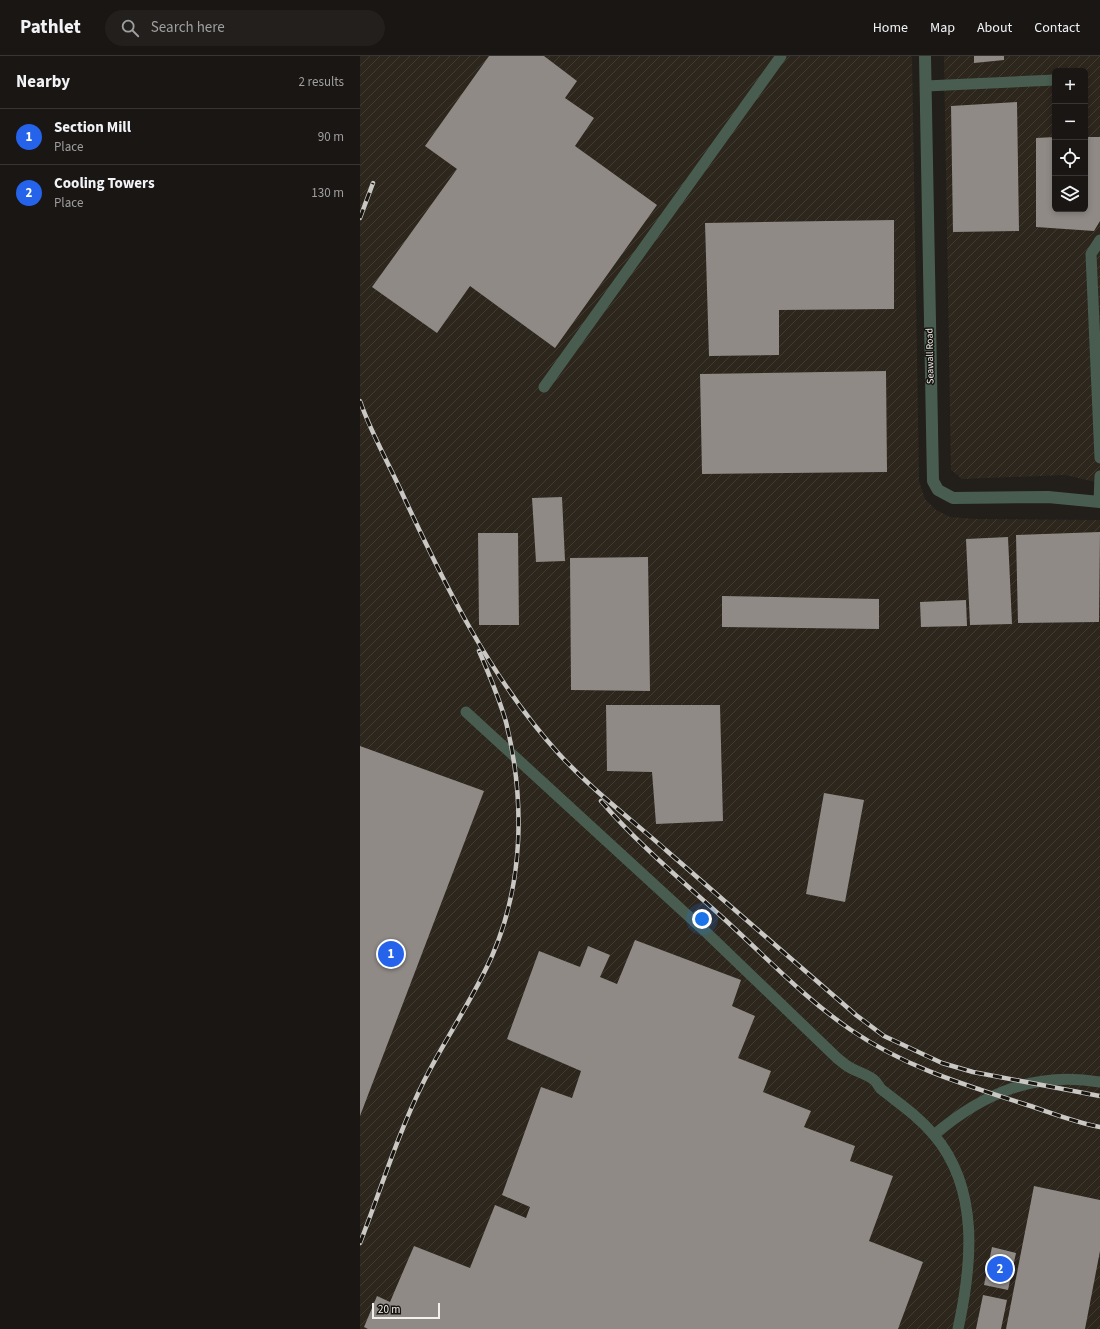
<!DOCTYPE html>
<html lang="en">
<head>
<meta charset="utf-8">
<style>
	:root { --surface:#1a1614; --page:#231f1d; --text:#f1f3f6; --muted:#9f9fa0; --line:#383534; --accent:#2563eb }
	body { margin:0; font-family:"Source Sans 3",sans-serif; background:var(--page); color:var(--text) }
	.controls { position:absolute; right:12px; top:12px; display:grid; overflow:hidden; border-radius:6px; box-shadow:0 2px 6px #0003 }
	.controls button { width:36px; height:36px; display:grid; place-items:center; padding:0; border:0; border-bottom:1px solid var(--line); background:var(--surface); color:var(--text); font:20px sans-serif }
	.scale { position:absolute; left:12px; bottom:10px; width:68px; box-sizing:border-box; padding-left:4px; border:2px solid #f3f1ee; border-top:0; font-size:11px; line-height:14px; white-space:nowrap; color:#f3f1ee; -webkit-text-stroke:3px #181511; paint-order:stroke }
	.you { position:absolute; left:342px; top:863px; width:14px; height:14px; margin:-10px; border:3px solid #fff; border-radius:50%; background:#1a73e8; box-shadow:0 0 0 6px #1a73e833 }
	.badge { display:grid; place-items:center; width:26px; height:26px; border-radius:50%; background:var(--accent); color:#fff; font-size:13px; font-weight:700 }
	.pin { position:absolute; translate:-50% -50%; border:2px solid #fff; box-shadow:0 1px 4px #0006 }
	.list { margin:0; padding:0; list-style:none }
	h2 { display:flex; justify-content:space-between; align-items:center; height:52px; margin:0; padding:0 16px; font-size:17px }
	h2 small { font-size:13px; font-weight:400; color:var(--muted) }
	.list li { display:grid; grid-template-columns:26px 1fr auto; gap:12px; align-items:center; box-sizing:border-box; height:56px; padding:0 16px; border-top:1px solid var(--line) }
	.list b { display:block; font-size:15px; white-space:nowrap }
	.list p { margin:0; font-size:13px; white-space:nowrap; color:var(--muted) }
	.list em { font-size:13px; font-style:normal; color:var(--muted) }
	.icon { flex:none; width:22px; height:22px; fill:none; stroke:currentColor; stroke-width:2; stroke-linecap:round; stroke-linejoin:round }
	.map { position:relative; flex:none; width:740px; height:1273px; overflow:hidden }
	header { display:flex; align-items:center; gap:24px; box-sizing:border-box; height:56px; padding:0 20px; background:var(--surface); border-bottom:1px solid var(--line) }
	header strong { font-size:19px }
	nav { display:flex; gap:22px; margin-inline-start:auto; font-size:14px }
	.search { width:280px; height:36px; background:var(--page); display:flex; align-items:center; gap:10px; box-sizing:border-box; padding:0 14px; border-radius:22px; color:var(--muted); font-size:15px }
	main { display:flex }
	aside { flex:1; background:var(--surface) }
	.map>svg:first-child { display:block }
	.industrial { fill:url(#industrial-furrows); fill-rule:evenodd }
	.building { fill:#8f8a86 }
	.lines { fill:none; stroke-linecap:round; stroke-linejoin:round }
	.lane { stroke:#485d50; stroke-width:11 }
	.street { stroke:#485d50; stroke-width:12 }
	.rail-casing { stroke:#cac8c4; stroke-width:4.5 }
	.rail { stroke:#181511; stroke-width:3; stroke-dasharray:9; stroke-linecap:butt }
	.labels { text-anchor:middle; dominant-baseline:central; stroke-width:3; stroke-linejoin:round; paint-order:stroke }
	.street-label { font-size:10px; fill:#f3f1ee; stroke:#181511 }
</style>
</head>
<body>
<header>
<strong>Pathlet</strong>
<div class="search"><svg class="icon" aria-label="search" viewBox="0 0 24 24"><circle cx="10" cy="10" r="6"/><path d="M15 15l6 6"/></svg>Search here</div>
<nav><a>Home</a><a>Map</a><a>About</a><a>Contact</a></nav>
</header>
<main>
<aside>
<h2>Nearby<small>2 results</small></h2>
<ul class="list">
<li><span class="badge">1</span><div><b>Section Mill</b><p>Place</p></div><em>90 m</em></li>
<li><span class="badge">2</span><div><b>Cooling Towers</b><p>Place</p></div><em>130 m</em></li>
</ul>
</aside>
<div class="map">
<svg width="740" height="1273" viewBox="0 0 740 1273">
	<defs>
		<pattern id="industrial-furrows" width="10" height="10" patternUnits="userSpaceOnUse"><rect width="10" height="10" fill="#2d261d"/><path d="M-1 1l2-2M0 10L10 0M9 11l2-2" fill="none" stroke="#423b33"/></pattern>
	</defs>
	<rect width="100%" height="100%" fill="#221e1a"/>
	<g class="industrial">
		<path d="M0,0H552L559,425L565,443L576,454L590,461L616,463L740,464V1273H0Z"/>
		<path d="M584,0H740V427L705,419L602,423L591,414ZM695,15H725V153H695Z"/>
	</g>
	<g class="building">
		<path d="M129,0H184L217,25L205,42L234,62L215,90L297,149L195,292L110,230L77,277L12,231L97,113L65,90Z"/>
		<path d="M614,0H644V4L614,7Z"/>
		<path d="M657,46L659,175L593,176L591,50Z"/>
		<path d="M695,81V153H725V81H740V165L734,175L676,171V82Z"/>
		<path d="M534,164V253L419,254V299L349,300L345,167Z"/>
		<path d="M526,315L527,416L342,418L340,318Z"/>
		<path d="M202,441L205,505L176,506L172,442Z"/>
		<path d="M740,476L739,566L658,567L656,479Z"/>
		<path d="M118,477H158L159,569H119Z"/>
		<path d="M648,481L652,568L610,569L606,483Z"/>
		<path d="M288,501L290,635L211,634L210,502Z"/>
		<path d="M362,540L519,543V573L362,571Z"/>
		<path d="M606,544L607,570L561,571L560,546Z"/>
		<path d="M246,649H360L363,765L296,768L292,716L247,715Z"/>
		<path d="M0,690L124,735L0,1060Z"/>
		<path d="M464,737L504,744L485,846L446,838Z"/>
		<path d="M275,884L381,924L372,950L395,960L378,1002L411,1015L403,1036L451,1055L444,1071L495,1090L490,1105L533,1120L509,1185L563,1206L538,1273H8L4,1271L17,1240L30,1246L54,1190L110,1212L135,1149L166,1162L170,1151L142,1139L181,1031L212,1042L221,1015L147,983L179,895L220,911L228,890L250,899L240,921L257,928Z"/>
		<path d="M674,1130L740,1144V1195L725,1273H646Z"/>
		<path d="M632,1191L656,1197L648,1234L624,1229Z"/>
		<path d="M623,1239L647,1244L641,1273H616Z"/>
	</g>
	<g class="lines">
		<g class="lane">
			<path d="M566,30L695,24"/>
			<path d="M740,184L731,198L740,402"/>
			<path d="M184,331L421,0"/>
			<path d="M739,446L740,420"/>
			<path d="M106,656L348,878L477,1002C481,1005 485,1009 489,1011C497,1016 507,1018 514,1024C517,1026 518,1030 521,1033C540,1048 558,1060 574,1079C620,1133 612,1209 598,1273"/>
			<path d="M574,1079C623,1037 675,1015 740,1026"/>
		</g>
		<path class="street" d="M565,0L573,425L578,434L593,442L688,441L740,446"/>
		<defs>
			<g id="rail">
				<path d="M0,162L13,127"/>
				<path d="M0,345C11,377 28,406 42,437C84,528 131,623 199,698C232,734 271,763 307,795C370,850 433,905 496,959L524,980L582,1007L613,1016L740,1040"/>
				<path d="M241,745C277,787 321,824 362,861C404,899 444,942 491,974C546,1011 599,1027 661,1047C687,1055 713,1066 740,1071"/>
				<path d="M0,1187C21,1133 38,1077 64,1025C85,983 113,943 132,900C164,827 165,743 146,666C139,642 129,618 119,595"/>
			</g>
		</defs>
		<use href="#rail" class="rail-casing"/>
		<use href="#rail" class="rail"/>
	</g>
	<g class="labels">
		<g class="street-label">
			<text transform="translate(570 300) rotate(-91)">Seawall Road</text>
		</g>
	</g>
</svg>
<div class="controls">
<button>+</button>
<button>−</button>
<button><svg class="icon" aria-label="locate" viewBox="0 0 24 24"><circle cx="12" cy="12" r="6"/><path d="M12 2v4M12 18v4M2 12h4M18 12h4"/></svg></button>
<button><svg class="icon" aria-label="layers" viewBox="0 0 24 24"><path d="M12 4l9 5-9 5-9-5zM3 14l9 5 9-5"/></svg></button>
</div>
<div class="scale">20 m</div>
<div class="you"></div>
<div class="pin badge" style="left:31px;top:898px">1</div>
<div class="pin badge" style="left:640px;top:1213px">2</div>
</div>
</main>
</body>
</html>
